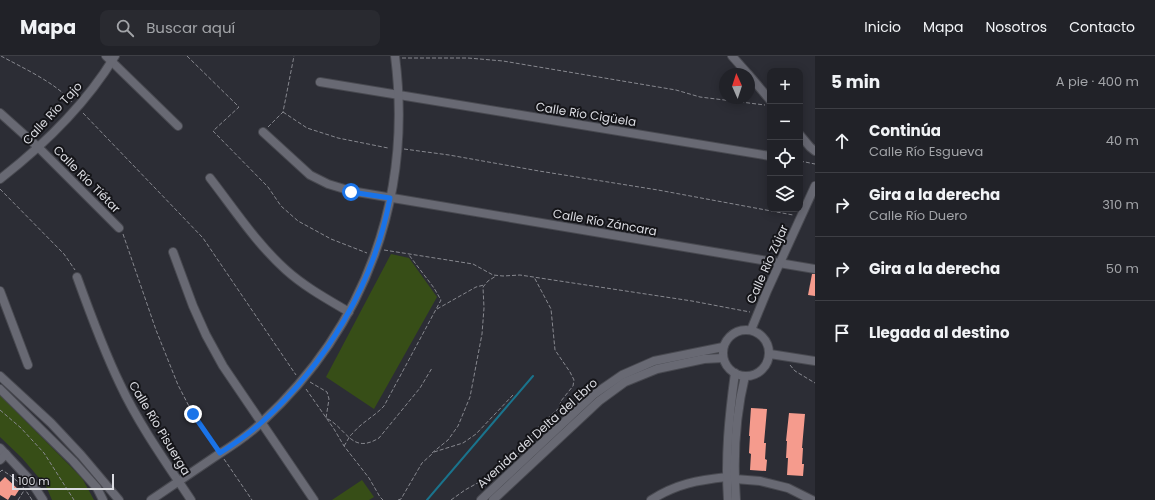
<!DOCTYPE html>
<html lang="es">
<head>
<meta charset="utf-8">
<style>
	:root { --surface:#212228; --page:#292a30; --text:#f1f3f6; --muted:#a2a4a8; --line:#3e3f45 }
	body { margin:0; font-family:Poppins,sans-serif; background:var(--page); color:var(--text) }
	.controls { position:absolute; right:12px; top:12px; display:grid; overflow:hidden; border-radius:8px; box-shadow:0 2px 10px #0003 }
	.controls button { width:36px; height:36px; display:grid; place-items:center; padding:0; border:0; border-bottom:1px solid var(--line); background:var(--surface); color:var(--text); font:20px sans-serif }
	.compass { position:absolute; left:719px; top:12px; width:36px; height:36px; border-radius:50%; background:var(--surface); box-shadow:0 2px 10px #0003; rotate:357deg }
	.scale { position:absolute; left:12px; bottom:10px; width:102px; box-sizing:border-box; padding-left:4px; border:2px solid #dbdce2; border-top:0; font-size:11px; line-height:14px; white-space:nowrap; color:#dbdce2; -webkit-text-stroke:3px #151519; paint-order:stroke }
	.stop { position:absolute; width:12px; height:12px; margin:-9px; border:3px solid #1a73e8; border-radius:50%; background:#fff }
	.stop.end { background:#1a73e8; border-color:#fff; box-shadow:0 1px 4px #0008 }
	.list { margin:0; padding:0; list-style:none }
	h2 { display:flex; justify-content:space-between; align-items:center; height:52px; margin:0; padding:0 16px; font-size:17px }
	h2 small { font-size:13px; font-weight:400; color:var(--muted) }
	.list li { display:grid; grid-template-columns:26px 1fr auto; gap:12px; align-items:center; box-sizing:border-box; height:64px; padding:0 16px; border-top:1px solid var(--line) }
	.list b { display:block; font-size:15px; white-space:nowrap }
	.list p { margin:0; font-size:13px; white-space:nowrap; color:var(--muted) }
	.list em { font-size:13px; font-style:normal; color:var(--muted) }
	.icon { flex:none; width:22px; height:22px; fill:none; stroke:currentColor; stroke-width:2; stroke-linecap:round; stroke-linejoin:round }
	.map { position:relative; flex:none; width:815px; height:444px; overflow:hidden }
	header { display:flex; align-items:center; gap:24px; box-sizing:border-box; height:56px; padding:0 20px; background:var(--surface); border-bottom:1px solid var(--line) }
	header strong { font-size:19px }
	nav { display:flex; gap:22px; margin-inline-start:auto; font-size:14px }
	.search { width:280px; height:36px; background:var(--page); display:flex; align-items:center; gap:10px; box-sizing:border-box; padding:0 14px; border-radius:8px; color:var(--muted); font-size:15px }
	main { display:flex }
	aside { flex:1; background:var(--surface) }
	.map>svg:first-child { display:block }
	.green { fill:#374e17 }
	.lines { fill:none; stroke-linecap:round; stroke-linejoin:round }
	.stream { stroke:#1a738c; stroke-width:2 }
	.building { fill:#f59b8d }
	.minor-casing { stroke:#484950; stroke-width:10 }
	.path { stroke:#87888f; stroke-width:1; stroke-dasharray:4 2; stroke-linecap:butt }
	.minor { stroke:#686973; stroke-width:8 }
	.route { stroke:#1a73e8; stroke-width:5 }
	.labels { text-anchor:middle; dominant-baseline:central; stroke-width:4; stroke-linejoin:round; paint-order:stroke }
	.street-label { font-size:12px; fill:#dbdce2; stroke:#151519 }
</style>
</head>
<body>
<header>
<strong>Mapa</strong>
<div class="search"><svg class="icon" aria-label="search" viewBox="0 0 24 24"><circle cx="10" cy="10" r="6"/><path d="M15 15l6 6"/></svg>Buscar aquí</div>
<nav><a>Inicio</a><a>Mapa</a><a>Nosotros</a><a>Contacto</a></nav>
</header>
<main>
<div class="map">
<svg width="815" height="444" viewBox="0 0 815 444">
	<rect width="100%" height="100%" fill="#2c2d35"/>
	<g class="green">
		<path d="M391,198L409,202L437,241L374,353L326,321Z"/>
		<path d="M0,339L82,422L94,444H52L46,430L22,402L0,381Z"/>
		<path d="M362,424L374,441L369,444H332Z"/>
	</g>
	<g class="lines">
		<path class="stream" d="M427,444L533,320"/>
	</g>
	<g class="building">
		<path d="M812,218H815V240L808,239Z"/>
		<path d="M751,352L767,353L764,387H766L765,403L767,404L766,415L750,414L751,398L749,397L750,380H749Z"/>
		<path d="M789,357L805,358L802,392H803L802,408H804L803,420L787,419L788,402H786L787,385H786Z"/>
		<path d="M5,421L19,434L15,440L11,439L8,444L0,439V426Z"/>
	</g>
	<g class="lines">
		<defs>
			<g id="minor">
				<path d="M106,0L178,70"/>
				<path d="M732,0L748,18"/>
				<path d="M749,19L770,44"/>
				<path d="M320,26L770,100"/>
				<path d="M0,57L38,91L119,172"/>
				<path d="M263,76L310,119L328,128L351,135L815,213"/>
				<path d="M800,79L810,91L815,95"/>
				<path d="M210,122C234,153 256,187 286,214C305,231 327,243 349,256"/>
				<path d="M0,123C44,89 86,48 115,0"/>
				<path d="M173,196L193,250L206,279L223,310L314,444"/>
				<path d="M77,221C90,257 103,293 120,328C138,367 167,408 191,444"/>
				<path d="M0,235L28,309"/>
				<circle cx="746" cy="297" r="23"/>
				<path d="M751,274L767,235L815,130"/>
				<path d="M770,298L815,305"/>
				<path d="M0,320L51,367L81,399L119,444"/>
				<path d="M0,333L73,405L97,432L103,444"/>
				<path d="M0,392L30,424L43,444"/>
				<path d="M0,404L6,398"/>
				<path d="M735,423L760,425L788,432L812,444"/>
				<path d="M151,444C173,429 194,415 216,400C232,390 249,379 262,366C366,270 413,140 395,0"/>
				<path d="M481,444L593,339L622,319L654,305L723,291"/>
				<path d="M493,444L599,345L625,326L657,313L704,303L723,302"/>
				<path d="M651,444C676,428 698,424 727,421"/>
				<path d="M728,444C725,400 729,361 735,317"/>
				<path d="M736,444C733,402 735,361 745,320"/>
			</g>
		</defs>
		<use href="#minor" class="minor-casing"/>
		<g class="path">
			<path d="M1,0C23,12 56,27 72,46"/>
			<path d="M187,0L239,51L213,75L268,131L281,150L298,165L331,183L367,197"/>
			<path d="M402,2H468L503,5L676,34L700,41L765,49"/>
			<path d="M283,56L307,72L338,82L388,92"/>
			<path d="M83,57L203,182L296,319"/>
			<path d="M268,71L283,56L294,0"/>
			<path d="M404,93L449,99L539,115L658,134L793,159"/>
			<path d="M800,105L815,108"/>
			<path d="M0,133L64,198L75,214"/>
			<path d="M123,178L156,274L178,329L193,358L215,390"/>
			<path d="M384,194L473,208L493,219L503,220L520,219L692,245L750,256"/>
			<path d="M437,253L476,231L484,229"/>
			<path d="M790,309L795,315L815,327"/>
			<path d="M310,326L327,336L329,343L326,362C347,372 351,399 379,382L420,332L432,312"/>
			<path d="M306,333L334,373L344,390L369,422L380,441L383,444"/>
			<path d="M0,354L21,372L44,397L74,444"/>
			<path d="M344,390C347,386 349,380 353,377C362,366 375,360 384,350L441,244L434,232L409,199"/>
			<path d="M434,396L463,387L476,378L513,339"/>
			<path d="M432,397L448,384L458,370L470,341L482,278L484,252L483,231L488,225L496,220"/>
			<path d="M517,400L536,373L559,352L561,345L573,330L574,324L570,316L555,294L551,253L534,221"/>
			<path d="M224,403L252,444"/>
			<path d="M0,416L2,414C16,423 23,429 32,444"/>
			<path d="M18,444L25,433"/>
			<path d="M398,444L401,443L422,407L432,398"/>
			<path d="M451,444L465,434L499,415L508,407"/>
		</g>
		<use href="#minor" class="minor"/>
	</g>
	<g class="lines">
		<path class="route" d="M193,358L220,397C234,388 249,378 262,366C326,308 374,228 390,142L351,136"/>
	</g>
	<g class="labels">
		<g class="street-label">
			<text transform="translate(52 57) rotate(-47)">Calle Río Tajo</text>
			<text transform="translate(586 58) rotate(9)">Calle Río Cigüela</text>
			<text transform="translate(87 123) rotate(45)">Calle Río Tiétar</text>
			<text transform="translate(605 166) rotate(10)">Calle Río Záncara</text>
			<text transform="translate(767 208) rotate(-66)">Calle Río Zújar</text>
			<text transform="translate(160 372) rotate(59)">Calle Río Pisuerga</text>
			<text transform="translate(537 377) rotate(-42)">Avenida del Delta del Ebro</text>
		</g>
	</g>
</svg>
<div class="controls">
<button>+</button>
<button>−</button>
<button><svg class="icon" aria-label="locate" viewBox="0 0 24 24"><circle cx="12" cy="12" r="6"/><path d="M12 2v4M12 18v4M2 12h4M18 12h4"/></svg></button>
<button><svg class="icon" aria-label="layers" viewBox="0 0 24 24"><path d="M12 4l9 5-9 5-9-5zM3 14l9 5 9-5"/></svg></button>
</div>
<svg class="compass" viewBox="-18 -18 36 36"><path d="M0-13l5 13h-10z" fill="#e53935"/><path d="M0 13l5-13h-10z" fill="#a2a4a8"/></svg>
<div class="scale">100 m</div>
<div class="stop" style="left:351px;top:136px"></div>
<div class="stop end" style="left:193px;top:358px"></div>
</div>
<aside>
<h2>5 min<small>A pie · 400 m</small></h2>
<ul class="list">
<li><svg class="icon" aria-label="ahead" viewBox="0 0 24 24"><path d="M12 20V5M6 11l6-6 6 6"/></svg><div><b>Continúa</b><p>Calle Río Esgueva</p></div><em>40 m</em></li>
<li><svg class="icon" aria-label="right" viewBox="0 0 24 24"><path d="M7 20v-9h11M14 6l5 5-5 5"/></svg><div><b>Gira a la derecha</b><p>Calle Río Duero</p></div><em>310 m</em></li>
<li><svg class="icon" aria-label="right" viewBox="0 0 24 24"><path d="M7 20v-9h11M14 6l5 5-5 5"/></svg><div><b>Gira a la derecha</b></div><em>50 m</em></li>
<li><svg class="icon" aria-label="arrive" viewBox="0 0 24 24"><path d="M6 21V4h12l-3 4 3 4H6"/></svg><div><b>Llegada al destino</b></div></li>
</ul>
</aside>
</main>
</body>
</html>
